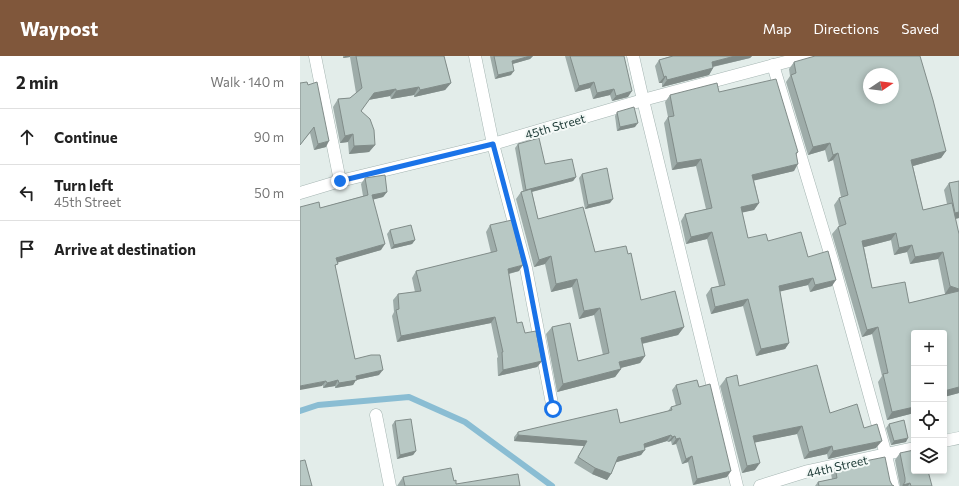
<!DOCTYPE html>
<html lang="en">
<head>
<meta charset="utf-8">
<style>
	:root { --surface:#fff; --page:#f2f2f2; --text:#222; --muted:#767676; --line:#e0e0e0; --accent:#80573b }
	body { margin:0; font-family:Commissioner,sans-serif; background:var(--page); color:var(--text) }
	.controls { position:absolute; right:12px; bottom:12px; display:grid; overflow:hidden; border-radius:4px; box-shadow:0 2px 6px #0003 }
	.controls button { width:36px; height:36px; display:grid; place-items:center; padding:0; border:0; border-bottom:1px solid var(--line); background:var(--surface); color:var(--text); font:20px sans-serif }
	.compass { position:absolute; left:563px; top:12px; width:36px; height:36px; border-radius:50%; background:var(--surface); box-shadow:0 2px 6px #0003; rotate:77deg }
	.stop { position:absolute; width:12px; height:12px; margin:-9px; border:3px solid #1a73e8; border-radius:50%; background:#fff }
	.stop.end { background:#1a73e8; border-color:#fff; box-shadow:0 1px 4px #0008 }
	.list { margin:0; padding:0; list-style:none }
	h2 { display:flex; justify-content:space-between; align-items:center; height:52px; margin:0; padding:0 16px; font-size:17px }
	h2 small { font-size:13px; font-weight:400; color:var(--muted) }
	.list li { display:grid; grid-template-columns:26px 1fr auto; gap:12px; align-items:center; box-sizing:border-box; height:56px; padding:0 16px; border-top:1px solid var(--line) }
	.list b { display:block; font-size:15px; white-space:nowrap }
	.list p { margin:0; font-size:13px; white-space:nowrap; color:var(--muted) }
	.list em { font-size:13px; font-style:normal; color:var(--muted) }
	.icon { flex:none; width:22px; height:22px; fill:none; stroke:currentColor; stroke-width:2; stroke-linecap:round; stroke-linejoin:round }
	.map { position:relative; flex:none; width:659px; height:430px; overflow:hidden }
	header { display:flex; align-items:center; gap:24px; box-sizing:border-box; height:56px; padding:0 20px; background:var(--accent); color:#fff }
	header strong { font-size:19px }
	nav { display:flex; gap:22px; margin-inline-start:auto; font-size:14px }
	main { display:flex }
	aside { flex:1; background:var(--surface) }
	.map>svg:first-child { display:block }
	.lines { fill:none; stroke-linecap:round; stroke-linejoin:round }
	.stream { stroke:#8abdd3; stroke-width:6 }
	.street-casing { stroke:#a5b5b2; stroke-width:13 }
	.street { stroke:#fff; stroke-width:12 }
	.wall { fill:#9eaca9; fill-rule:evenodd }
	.shaded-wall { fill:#818c89 }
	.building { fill:#b8c8c4; stroke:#818c89; fill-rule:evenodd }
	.route { stroke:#1a73e8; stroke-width:5 }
	.labels { text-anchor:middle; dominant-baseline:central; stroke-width:4; stroke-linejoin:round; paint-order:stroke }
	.street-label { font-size:12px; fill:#223f3b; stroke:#f4f9f7 }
</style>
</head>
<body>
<header>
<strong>Waypost</strong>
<nav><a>Map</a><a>Directions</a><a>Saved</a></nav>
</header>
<main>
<aside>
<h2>2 min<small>Walk · 140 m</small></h2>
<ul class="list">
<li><svg class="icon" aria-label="ahead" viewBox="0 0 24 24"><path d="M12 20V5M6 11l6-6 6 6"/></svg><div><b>Continue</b></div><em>90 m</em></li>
<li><svg class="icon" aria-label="left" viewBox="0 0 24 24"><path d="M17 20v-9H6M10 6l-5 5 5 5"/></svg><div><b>Turn left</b><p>45th Street</p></div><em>50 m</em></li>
<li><svg class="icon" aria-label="arrive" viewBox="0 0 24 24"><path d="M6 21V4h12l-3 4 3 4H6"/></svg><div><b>Arrive at destination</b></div></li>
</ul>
</aside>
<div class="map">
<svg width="659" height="430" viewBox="0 0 659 430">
	<rect width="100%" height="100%" fill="#e3edea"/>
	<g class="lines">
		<path class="stream" d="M0,355L18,349L109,341L165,366L252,430"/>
		<defs>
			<g id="street">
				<path d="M15,0L40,125"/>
				<path d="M175,0L193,88L226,212L253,353"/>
				<path d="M333,0L343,44L437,430"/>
				<path d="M473,9L533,207L586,399L593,430"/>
				<path d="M0,137L40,125L193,88L343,44L508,0"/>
				<path d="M76,359L90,430"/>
				<path d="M644,385L659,382"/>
				<path d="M460,430L508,415L614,392"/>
			</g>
		</defs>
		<use href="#street" class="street-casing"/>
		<use href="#street" class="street"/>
	</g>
	<g class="wall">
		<path d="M43,0H144L151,27L145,34L114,41V39L91,43L90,40L68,44L61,55L75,89L69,96L49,98L48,86L40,87L33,51L38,43L50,42L56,37L50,1L43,2Z"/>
		<path d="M190,0H233L230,3L212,8L211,19L195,23Z"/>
		<path d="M265,0H324L328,41L312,45L310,39L293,43L290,32L275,36Z"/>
		<path d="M371,0H452L450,2L413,11V12L409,19L362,31V27H359L355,10L359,4Z"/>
		<path d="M494,6L646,95L641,102L613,110L623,154L647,148L644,134L649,127L659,125V162L655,163L659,178V337L644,341V277H614V357L587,364L578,326L582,320L572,278L562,281L532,178L538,171L539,170L534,149L539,142L541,141L533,104L528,106L525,94L508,99L486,26L490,20L489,13ZM591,184L594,199L607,196L610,208L638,203L645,238H646L609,247L572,232L564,191Z"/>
		<path d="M0,27L26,91L14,94L10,77L0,89Z"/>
		<path d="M419,36L498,96L496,99L494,115L454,124L459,147L454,154L442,156L448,182L468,185L508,201L532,230L510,236L508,229L480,235L489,287L485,293L456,300L443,250L411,258L406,239L411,232L419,230L407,183L386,188L381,165L385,158L406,153L396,110L372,114L364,67L368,61L365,46L370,39Z"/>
		<path d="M317,56L335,71L317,75L315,60Z"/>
		<path d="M218,88L245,108L276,121L273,125L232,136L238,163L295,196L328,198L341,244L384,271L378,279L342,288L345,300L340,307L320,312L321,313L315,321L257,336L246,278L252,271L278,305L303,299L294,259L279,263L272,231L251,236L245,208L234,211L216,143L221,136L223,135L215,92Z"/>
		<path d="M282,118L310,147L285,153L279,122Z"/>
		<path d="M65,122L87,136L83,141L73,143L81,194L37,206L35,212L55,303L79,319L56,324L53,329L35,332V330L23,332L20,152L63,140L61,128Z"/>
		<path d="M190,169L219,215L209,218L217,267L242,305L237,311L198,320L197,302L198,301L191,267L97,286L92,260L94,256L93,244L98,238L115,236L112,222L116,215L191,197L186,176Z"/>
		<path d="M90,174L115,184L112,188L91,193L87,178Z"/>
		<path d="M426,322L439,330L530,357L564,372L576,392L528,403L527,398L504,403L497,378L455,386V414L442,417L420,330Z"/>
		<path d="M376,329L399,331L427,421L393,429L388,406L382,408L376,388L372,389L371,385L368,386L367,385L345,392L341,399L316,406L311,418L307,424L292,418L274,407L284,390L214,385V381L218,376L320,367L368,355L371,351L376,350L372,334Z"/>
		<path d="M95,365L116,395L113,399L97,403L92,369Z"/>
		<path d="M589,368L606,386L591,389L586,372Z"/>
		<path d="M600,397L614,415L632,430H600L595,404Z"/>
		<path d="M535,411L590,425L592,429L594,430H515L518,426L532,423L531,418Z"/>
		<path d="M103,421L154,425L156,428L220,430H97Z"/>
	</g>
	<g class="shaded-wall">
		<path d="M45,0H50V1L43,2Z"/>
		<path d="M230,0H233L230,3L209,9L212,5Z"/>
		<path d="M435,0H452L450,2L407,12L412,6Z"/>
		<path d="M413,12L409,19L362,31L367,24Z"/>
		<path d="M214,15L211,19L195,23L198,19Z"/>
		<path d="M366,20L362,27H359L364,21Z"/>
		<path d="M294,26L290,32L275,36L279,30Z"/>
		<path d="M151,27L145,34L114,41L120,34Z"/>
		<path d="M119,31L114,39L91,43L96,35Z"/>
		<path d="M96,33L90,40L68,44L74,37Z"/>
		<path d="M314,33L310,39L293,43L297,37Z"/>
		<path d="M332,35L328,41L312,45L316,40Z"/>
		<path d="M338,67L335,71L317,75L320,71Z"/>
		<path d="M53,78L48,86L40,87L45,80Z"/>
		<path d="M29,85L26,91L14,94L18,88Z"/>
		<path d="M530,87L525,94L508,99L513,91Z"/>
		<path d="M75,89L69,96L49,98L54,90Z"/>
		<path d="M646,95L641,102L606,112L611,104Z"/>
		<path d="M538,97L533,104L528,106L533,99Z"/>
		<path d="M401,103L396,110L372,114L377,107Z"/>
		<path d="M498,108L494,115L448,126L452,119Z"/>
		<path d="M276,121L273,125L223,138L226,134Z"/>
		<path d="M87,136L83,141L68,145L72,139Z"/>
		<path d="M313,143L310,147L285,153L288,149Z"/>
		<path d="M459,147L454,154L436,158L441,151Z"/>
		<path d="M659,156V162L650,164L655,157Z"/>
		<path d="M412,176L407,183L386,188L391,181Z"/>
		<path d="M596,177L591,184L557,193L562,185Z"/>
		<path d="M115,184L112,188L91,193L94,189Z"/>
		<path d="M85,188L81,194L33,208L36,202Z"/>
		<path d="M612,189L607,196L594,199L599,192Z"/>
		<path d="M643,196L638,203L610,208L615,201Z"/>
		<path d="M251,200L245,208L234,211L239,204Z"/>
		<path d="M223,209L219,215L203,219L208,213Z"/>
		<path d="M513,222L508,229L474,237L479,230Z"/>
		<path d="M277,223L272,231L251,236L256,228Z"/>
		<path d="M536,224L532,230L510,236L515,229Z"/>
		<path d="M650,230L659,233V242L645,238Z"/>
		<path d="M448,243L443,250L411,258L415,251Z"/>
		<path d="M300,252L294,259L279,263L284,255Z"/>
		<path d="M195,261L191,267L97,286L101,280Z"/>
		<path d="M384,271L378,279L336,289L341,282Z"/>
		<path d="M578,271L572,278L562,281L567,274Z"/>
		<path d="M489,287L485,293L456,300L461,293Z"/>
		<path d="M345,300L340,307L313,314L319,306Z"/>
		<path d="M242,305L237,311L198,320L203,314Z"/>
		<path d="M321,313L315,321L257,336L263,328Z"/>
		<path d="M83,314L79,319L56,324L53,329L35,332L39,327L56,320Z"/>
		<path d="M38,324L35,330L23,332L27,327Z"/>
		<path d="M26,325L22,330L0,334V330Z"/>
		<path d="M659,331V337L644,341V335Z"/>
		<path d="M614,351V357L587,364L592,356Z"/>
		<path d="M502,370L497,378L448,388L453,380Z"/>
		<path d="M218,379L287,385L284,390L214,385Z"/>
		<path d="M371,379L367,385L340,393L344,388Z"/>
		<path d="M375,380L371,385L368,386L372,381Z"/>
		<path d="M380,382L376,388L372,389L376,383Z"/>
		<path d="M608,382L606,386L591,389L594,385Z"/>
		<path d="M582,385L576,392L528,403L533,395Z"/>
		<path d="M532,390L527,398L504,403L509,396Z"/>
		<path d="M345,394L341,399L314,407L318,401Z"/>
		<path d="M116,395L113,399L97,403L100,399Z"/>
		<path d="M392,400L388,406L382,408L386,403Z"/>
		<path d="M460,407L455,414L442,417L447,410Z"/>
		<path d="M295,412L311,418L307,424L292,418Z"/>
		<path d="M431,415L427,421L393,429L397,423Z"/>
		<path d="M610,427L608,430H602L603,429Z"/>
	</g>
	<g class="building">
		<path d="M56,0H144L151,27L120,34L119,31L96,35V33L74,37L61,55L70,63L74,74L75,89L54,90L53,78L45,80L38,43L50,42L62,32Z"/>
		<path d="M194,0H230L212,5L214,15L198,19Z"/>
		<path d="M270,0H324L332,35L316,40L314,33L297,37L294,26L279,30Z"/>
		<path d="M373,0H435L412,6L413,12L367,24L366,20L364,21L359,4Z"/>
		<path d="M515,0H620L633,44L646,95L611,104L623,154L652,147L659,178V233L650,230L643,196L615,201L612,189L599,192L596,177L562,185L572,232L605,226L609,247L659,235V331L644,335V277H614V351L592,356L583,318L588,317L578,271L567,274L538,171L546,168L539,142L548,139L538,97L533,99L530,87L513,91L491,19L496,17L494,6ZM569,18H593V42H569Z"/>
		<path d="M476,23L498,96L496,97L498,108L452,119L459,147L441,151L448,182L466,178L468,185L501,176L508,201L528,195L536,224L515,229L513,222L479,230L489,287L461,293L448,243L415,251L411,232L425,229L412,176L391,181L385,158L412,152L401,103L377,107L368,61L374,60L370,39L417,27L419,36Z"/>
		<path d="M7,26L8,29L17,26L29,85L18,88L14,71L0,89V27Z"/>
		<path d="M334,51L338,67L320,71L317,56Z"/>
		<path d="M239,82L245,108L272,103L276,121L226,134L218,88Z"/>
		<path d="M307,112L313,143L288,149L282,118Z"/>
		<path d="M85,119L87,136L72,139L85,188L36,202L38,208L35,209L55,303L71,299H80L83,314L56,320L57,324L39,327L38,324L27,327L26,325L0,330V151L19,146L20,152L68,139L65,122Z"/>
		<path d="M659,125V156L655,157L649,127Z"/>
		<path d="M231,133L238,163L283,151L295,196L326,190L328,198L331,197L341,244L375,235L384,271L341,282L345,300L319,306L321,313L263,328L252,271L270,267L278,305L309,297L300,252L284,255L277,223L256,228L251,200L239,204L221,136Z"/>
		<path d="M212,164L223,209L208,213L217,267L222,266L225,277L236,275L242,305L203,314L202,296H203L195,261L101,280L96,254L99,253L98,238L121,235L116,215L197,195L190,169Z"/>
		<path d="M111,169L115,184L94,189L90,174Z"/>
		<path d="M517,309L530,357L557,348L564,372L577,368L582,385L533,395L532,390L509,396L502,370L453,380L460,407L447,410L426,322L437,319L439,330Z"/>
		<path d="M397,324L399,331L410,328L431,415L397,423L392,400L386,403L380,382L376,383L375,380L372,381L371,379L344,388L345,394L318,401L311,418L295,412L278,401L287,385L218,379V376L317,353L320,367L372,354L371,351L381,348L376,329Z"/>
		<path d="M111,363L116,395L100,399L95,365Z"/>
		<path d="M604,364L608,382L594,385L589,368Z"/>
		<path d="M614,394V415H628L632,430H611L610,427L603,429L605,426V422L600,397Z"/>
		<path d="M585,401L590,425L592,429L594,430H519L518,426L537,422L535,411Z"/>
		<path d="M5,404L12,430H0V405Z"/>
		<path d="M151,412L154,425L156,424V428L218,418L220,430H105L103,421Z"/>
	</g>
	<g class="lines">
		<path class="route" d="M40,125L193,88L226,212L253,353"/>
	</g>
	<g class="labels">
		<g class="street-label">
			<text transform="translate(255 70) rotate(-16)">45th Street</text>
			<text transform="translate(537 410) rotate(-13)">44th Street</text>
		</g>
	</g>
</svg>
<div class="controls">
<button>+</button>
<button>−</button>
<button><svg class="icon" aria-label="locate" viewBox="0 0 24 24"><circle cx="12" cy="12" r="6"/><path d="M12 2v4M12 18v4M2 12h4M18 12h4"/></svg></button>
<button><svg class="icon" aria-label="layers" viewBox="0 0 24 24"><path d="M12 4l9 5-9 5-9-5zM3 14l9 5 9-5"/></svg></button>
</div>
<svg class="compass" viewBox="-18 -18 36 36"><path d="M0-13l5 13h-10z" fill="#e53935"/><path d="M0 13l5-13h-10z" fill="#767676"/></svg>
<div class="stop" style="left:253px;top:353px"></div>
<div class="stop end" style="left:40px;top:125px"></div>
</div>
</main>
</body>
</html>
